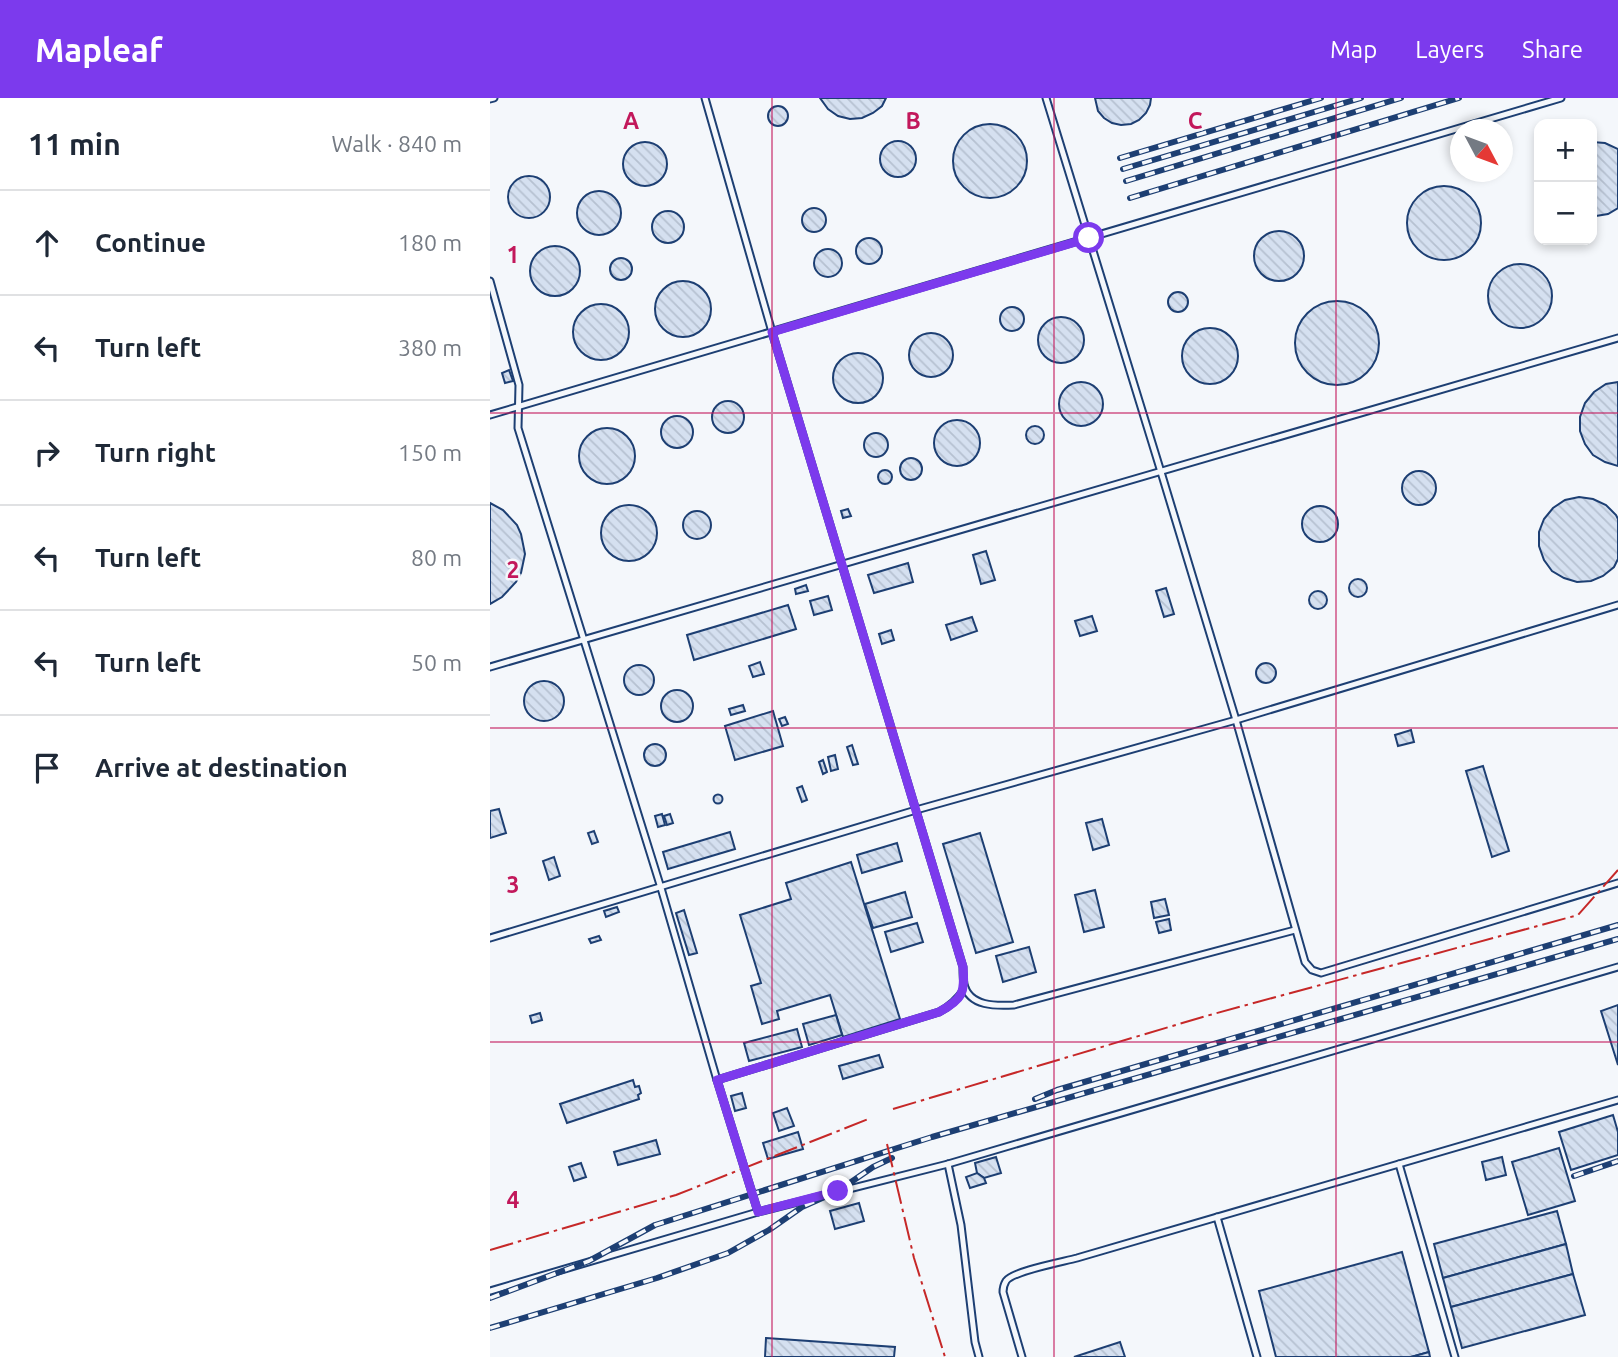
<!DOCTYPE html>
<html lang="en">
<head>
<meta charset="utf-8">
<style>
	:root { --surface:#fff; --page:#f2f2f3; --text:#1f2937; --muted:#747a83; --line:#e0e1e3; --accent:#7c3aed }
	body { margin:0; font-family:Ubuntu,sans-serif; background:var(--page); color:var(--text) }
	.controls { position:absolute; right:21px; top:21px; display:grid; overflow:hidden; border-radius:14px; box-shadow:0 4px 10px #0003 }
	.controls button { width:63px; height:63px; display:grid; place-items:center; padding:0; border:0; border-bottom:2px solid var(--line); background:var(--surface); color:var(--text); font:35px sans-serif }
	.compass { position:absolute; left:960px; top:21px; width:63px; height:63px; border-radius:50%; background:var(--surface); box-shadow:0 4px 10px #0003; rotate:131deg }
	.stop { position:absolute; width:21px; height:21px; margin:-16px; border:5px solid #7c3aed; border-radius:50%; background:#fff }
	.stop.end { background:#7c3aed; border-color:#fff; box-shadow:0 2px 7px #0008 }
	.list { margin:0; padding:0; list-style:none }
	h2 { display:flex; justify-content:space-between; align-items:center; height:91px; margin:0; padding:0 28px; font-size:30px }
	h2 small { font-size:23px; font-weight:400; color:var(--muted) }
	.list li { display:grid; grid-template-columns:46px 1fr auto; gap:21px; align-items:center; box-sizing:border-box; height:105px; padding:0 28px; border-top:2px solid var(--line) }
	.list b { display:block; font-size:26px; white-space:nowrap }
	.list em { font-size:23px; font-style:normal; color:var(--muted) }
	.icon { flex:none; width:38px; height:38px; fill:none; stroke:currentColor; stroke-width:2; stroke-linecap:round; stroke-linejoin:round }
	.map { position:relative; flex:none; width:1128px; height:1259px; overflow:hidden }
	header { display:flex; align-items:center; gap:42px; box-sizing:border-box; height:98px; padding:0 35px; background:var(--accent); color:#fff }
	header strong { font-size:33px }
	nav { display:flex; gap:38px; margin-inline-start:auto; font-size:24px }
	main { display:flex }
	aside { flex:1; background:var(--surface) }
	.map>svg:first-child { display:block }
	.building { fill:url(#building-back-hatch); stroke:#1d3f73; stroke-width:2 }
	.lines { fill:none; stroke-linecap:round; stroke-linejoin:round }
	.service-casing { stroke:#1d3f73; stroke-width:9 }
	.service { stroke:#f4f7fb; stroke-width:5 }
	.rail-casing { stroke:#1d3f73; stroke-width:6 }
	.rail { stroke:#f4f7fb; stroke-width:3.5; stroke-dasharray:10; stroke-linecap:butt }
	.power { stroke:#c62828; stroke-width:2; stroke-dasharray:24 5 3.5 5; stroke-linecap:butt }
	.route { stroke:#7c3aed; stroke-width:9 }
	.grid { fill:none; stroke:#c2185b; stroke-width:2; stroke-opacity:0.55 }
	.grid-label { font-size:23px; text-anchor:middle; font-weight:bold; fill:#c2185b; stroke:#f4f7fb; stroke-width:5; stroke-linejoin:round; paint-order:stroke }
</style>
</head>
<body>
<header>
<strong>Mapleaf</strong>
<nav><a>Map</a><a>Layers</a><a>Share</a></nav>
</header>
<main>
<aside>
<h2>11 min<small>Walk · 840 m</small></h2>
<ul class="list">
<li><svg class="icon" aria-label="ahead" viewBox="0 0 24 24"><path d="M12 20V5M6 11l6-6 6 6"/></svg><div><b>Continue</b></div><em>180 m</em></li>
<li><svg class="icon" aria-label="left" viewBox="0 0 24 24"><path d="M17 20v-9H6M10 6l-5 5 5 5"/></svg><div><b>Turn left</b></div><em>380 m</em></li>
<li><svg class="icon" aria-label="right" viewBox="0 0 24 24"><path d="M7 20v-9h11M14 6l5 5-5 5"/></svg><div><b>Turn right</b></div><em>150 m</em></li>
<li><svg class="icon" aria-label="left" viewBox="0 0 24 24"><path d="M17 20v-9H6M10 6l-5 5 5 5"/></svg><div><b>Turn left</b></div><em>80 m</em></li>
<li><svg class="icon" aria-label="left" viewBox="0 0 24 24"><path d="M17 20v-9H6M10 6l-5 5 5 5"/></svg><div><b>Turn left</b></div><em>50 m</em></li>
<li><svg class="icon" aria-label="arrive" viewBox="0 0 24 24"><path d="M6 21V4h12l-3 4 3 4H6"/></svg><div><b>Arrive at destination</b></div></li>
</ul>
</aside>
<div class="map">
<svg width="1128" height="1259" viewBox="0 0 1128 1259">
	<defs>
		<pattern id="building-back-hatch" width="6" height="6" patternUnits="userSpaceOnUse" patternTransform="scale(1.75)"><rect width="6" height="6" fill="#d5e0f0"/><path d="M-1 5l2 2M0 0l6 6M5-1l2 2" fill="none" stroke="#b6c1d1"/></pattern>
	</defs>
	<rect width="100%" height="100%" fill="#f4f7fb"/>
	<g class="building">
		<path d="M330,0H396L392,8L383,15L372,20L360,21L348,18L338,11Z"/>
		<path d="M605,0H661L660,7L656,15L649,22L641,26L631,27L622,25L614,20L608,13Z"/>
		<circle cx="288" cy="18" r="10"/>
		<circle cx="500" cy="63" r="37"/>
		<circle cx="408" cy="61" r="18"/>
		<path d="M1102,44L1115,45L1128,51V110L1118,116L1106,118L1102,117Z"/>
		<circle cx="155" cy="66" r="22"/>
		<circle cx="39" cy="99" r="21"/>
		<circle cx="954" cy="125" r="37"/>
		<circle cx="109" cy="115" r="22"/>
		<circle cx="324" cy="122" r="12"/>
		<circle cx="178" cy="129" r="16"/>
		<circle cx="789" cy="158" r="25"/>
		<circle cx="379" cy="153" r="13"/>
		<circle cx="65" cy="173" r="25"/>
		<circle cx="338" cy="165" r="14"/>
		<circle cx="131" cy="171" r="11"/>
		<circle cx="1030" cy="198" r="32"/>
		<circle cx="193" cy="211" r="28"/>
		<circle cx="688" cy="204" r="10"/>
		<circle cx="847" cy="245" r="42"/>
		<circle cx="111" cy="234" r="28"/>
		<circle cx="522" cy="221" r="12"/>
		<circle cx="571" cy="242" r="23"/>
		<circle cx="720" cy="258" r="28"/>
		<circle cx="441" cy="257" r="22"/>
		<circle cx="368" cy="280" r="25"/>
		<path d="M19,272L23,283L15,285L12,275Z"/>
		<path d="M1128,284V368L1115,364L1103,357L1095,346L1090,333V319L1095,305L1104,294L1116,286Z"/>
		<circle cx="591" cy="306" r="22"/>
		<circle cx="238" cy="319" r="16"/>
		<circle cx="187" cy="334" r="16"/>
		<circle cx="467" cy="345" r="23"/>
		<circle cx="545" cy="337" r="9"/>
		<circle cx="117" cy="358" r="28"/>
		<circle cx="386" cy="347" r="12"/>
		<circle cx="421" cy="371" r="11"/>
		<circle cx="395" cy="379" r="7"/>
		<circle cx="929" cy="390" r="17"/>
		<path d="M1089,399L1103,401L1116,407L1126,417L1128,421V461L1124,469L1113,478L1101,483L1087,484L1074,480L1062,473L1054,462L1049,448V434L1054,421L1063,410L1075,402Z"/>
		<path d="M0,405L13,412L27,427L31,436L35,456L31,475L26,484L12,499L0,506Z"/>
		<circle cx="139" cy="435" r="28"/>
		<circle cx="830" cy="426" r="18"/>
		<path d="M358,411L361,418L353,420L351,413Z"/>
		<circle cx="207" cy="427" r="14"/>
		<path d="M496,453L505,482L491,486L483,457Z"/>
		<path d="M418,465L423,484L384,495L378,477Z"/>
		<circle cx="868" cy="490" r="9"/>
		<path d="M316,487L318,493L306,496L305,491Z"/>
		<path d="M676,490L684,516L674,519L666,493Z"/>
		<circle cx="828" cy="502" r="9"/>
		<path d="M338,498L342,512L324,517L320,503Z"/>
		<path d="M298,507L306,531L204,562L197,537Z"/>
		<path d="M602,518L607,533L590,538L585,523Z"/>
		<path d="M482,519L487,533L461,542L456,527Z"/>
		<path d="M401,532L404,542L392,546L389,536Z"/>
		<path d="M270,564L274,576L263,579L259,568Z"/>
		<circle cx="776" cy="575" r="10"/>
		<circle cx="149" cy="582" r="15"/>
		<circle cx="54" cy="603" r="20"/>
		<circle cx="187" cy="608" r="16"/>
		<path d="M253,607L255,613L241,617L239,611Z"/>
		<path d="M283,613L293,648L245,662L235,628Z"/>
		<path d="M295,619L298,626L292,628L289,621Z"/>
		<path d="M921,632L924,644L908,648L905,637Z"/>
		<circle cx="165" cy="657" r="11"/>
		<path d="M362,647L368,666L363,667L357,649Z"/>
		<path d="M345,657L348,671L341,673L338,659Z"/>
		<path d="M333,662L337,674L333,676L329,664Z"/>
		<path d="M993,668L1019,753L1002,759L976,673Z"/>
		<path d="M312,688L317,702L312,704L307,690Z"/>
		<circle cx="228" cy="701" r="4.5"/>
		<path d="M9,711L16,735L0,740V713Z"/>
		<path d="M172,716L175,727L168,729L165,718Z"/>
		<path d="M180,716L183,725L177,727L174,718Z"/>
		<path d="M612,721L619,747L603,752L596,725Z"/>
		<path d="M104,733L108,744L102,746L98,735Z"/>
		<path d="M240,734L245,751L178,771L173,754Z"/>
		<path d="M490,735L523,844L486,855L453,746Z"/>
		<path d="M407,745L412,763L372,775L367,757Z"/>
		<path d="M64,759L70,778L59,782L53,763Z"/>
		<path d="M361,764L410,921L353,939L340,897L287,913L289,921L272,926L261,888L271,885L250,817L301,801L296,785Z"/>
		<path d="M605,792L614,829L594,834L585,797Z"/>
		<path d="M415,794L422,819L383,830L375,806Z"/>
		<path d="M675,801L679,817L664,820L661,804Z"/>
		<path d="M127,809L129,814L116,819L114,813Z"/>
		<path d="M194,812L207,855L199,857L186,815Z"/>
		<path d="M679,821L681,832L669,835L666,824Z"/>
		<path d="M427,825L433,844L401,854L395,834Z"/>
		<path d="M109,838L111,842L101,845L99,841Z"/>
		<path d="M539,849L546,874L513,884L506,858Z"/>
		<path d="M1128,907V967L1111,913Z"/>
		<path d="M50,915L52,922L42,925L40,918Z"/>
		<path d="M346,917L352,937L319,947L313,926Z"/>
		<path d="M307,931L312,949L259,963L254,945Z"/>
		<path d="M389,957L393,969L353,981L349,968Z"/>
		<path d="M143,982L145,989L149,988L151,995L148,997L149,1001L77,1025L70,1006Z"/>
		<path d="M252,995L256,1010L245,1013L241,998Z"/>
		<path d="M297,1010L304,1028L289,1033L283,1015Z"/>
		<path d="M1123,1017L1128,1034V1057L1081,1072L1069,1034Z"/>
		<path d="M308,1034L313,1051L278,1061L273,1045Z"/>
		<path d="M166,1042L170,1056L128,1067L124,1054Z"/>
		<path d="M1069,1050L1085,1103L1038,1117L1022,1064Z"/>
		<path d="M506,1059L511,1075L494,1080L487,1075L485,1065Z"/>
		<path d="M1012,1059L1016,1077L996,1082L992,1064Z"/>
		<path d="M91,1065L96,1079L84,1083L79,1069Z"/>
		<path d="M487,1075L494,1080L496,1085L480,1090L476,1079Z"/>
		<path d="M369,1105L374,1123L345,1131L340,1113Z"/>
		<path d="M1067,1113L1076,1146L953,1180L944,1146Z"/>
		<path d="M1076,1146L1083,1176L961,1209L953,1180Z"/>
		<path d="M912,1154L939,1254L921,1259H786L769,1193Z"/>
		<path d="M1083,1176L1095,1217L972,1250L961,1209Z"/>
		<path d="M276,1240L405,1249L404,1259H275Z"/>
		<path d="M630,1244L635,1259H584Z"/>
		<path d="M939,1254L940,1259H921Z"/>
	</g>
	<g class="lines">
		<defs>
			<g id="service">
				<path d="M215,0L282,234L473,869C473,874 473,881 474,886C479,909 507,908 524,907L805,832"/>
				<path d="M556,0L671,374L746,622L815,864L822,872L831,875L1128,785"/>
				<path d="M0,1L4,0"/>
				<path d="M0,183L29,287L28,330L171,790L227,982L268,1114"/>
				<path d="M0,317L1071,0"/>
				<path d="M0,569L1128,240"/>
				<path d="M0,840L426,712L746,622L1128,507"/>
				<path d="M227,982L449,914C461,908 468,901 475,890"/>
				<path d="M458,1066L471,1127L485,1244L489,1259"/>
				<path d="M909,1066L965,1259"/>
				<path d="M727,1119L767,1259"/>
				<path d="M0,1193L268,1114L458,1066L1128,869"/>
				<path d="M532,1259L513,1194C513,1190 513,1188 516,1183C523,1173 572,1164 587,1160L1128,1002"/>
			</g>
		</defs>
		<use href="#service" class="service-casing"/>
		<use href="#service" class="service"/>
		<defs>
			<g id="rail">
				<path d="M630,60L831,0"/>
				<path d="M633,71L871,0"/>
				<path d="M636,83L911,0"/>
				<path d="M640,100L969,0"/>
				<path d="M545,1001L567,992L1128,827"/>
				<path d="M1084,1078L1128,1063"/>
				<path d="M0,1200L99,1163L165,1127L442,1039L1128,841"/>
				<path d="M0,1230L167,1180L238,1155L279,1132L312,1109L348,1093L383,1069L402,1060"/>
			</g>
		</defs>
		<use href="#rail" class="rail-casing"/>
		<use href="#rail" class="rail"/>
		<g class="power">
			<path d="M403,1011L716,918L1088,817L1128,772"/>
			<path d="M397,1046L424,1160L455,1259"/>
			<path d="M0,1152L186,1097L381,1020"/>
		</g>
	</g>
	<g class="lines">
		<path class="route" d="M348,1093L268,1114L227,982L449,914C473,901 475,895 473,869L282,234L599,140"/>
	</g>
	<path class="grid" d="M282,0V1259M564,0V1259M846,0V1259M0,315H1128M0,630H1128M0,944H1128"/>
	<g class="grid-label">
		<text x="141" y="31">A</text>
		<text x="423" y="31">B</text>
		<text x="705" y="31">C</text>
		<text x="23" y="165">1</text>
		<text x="23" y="480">2</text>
		<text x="23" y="795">3</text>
		<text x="23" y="1110">4</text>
	</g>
</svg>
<div class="controls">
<button>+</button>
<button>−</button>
</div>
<svg class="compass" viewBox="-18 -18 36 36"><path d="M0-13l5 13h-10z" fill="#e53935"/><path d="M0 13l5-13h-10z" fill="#747a83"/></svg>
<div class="stop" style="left:599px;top:140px"></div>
<div class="stop end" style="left:348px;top:1093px"></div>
</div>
</main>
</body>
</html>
